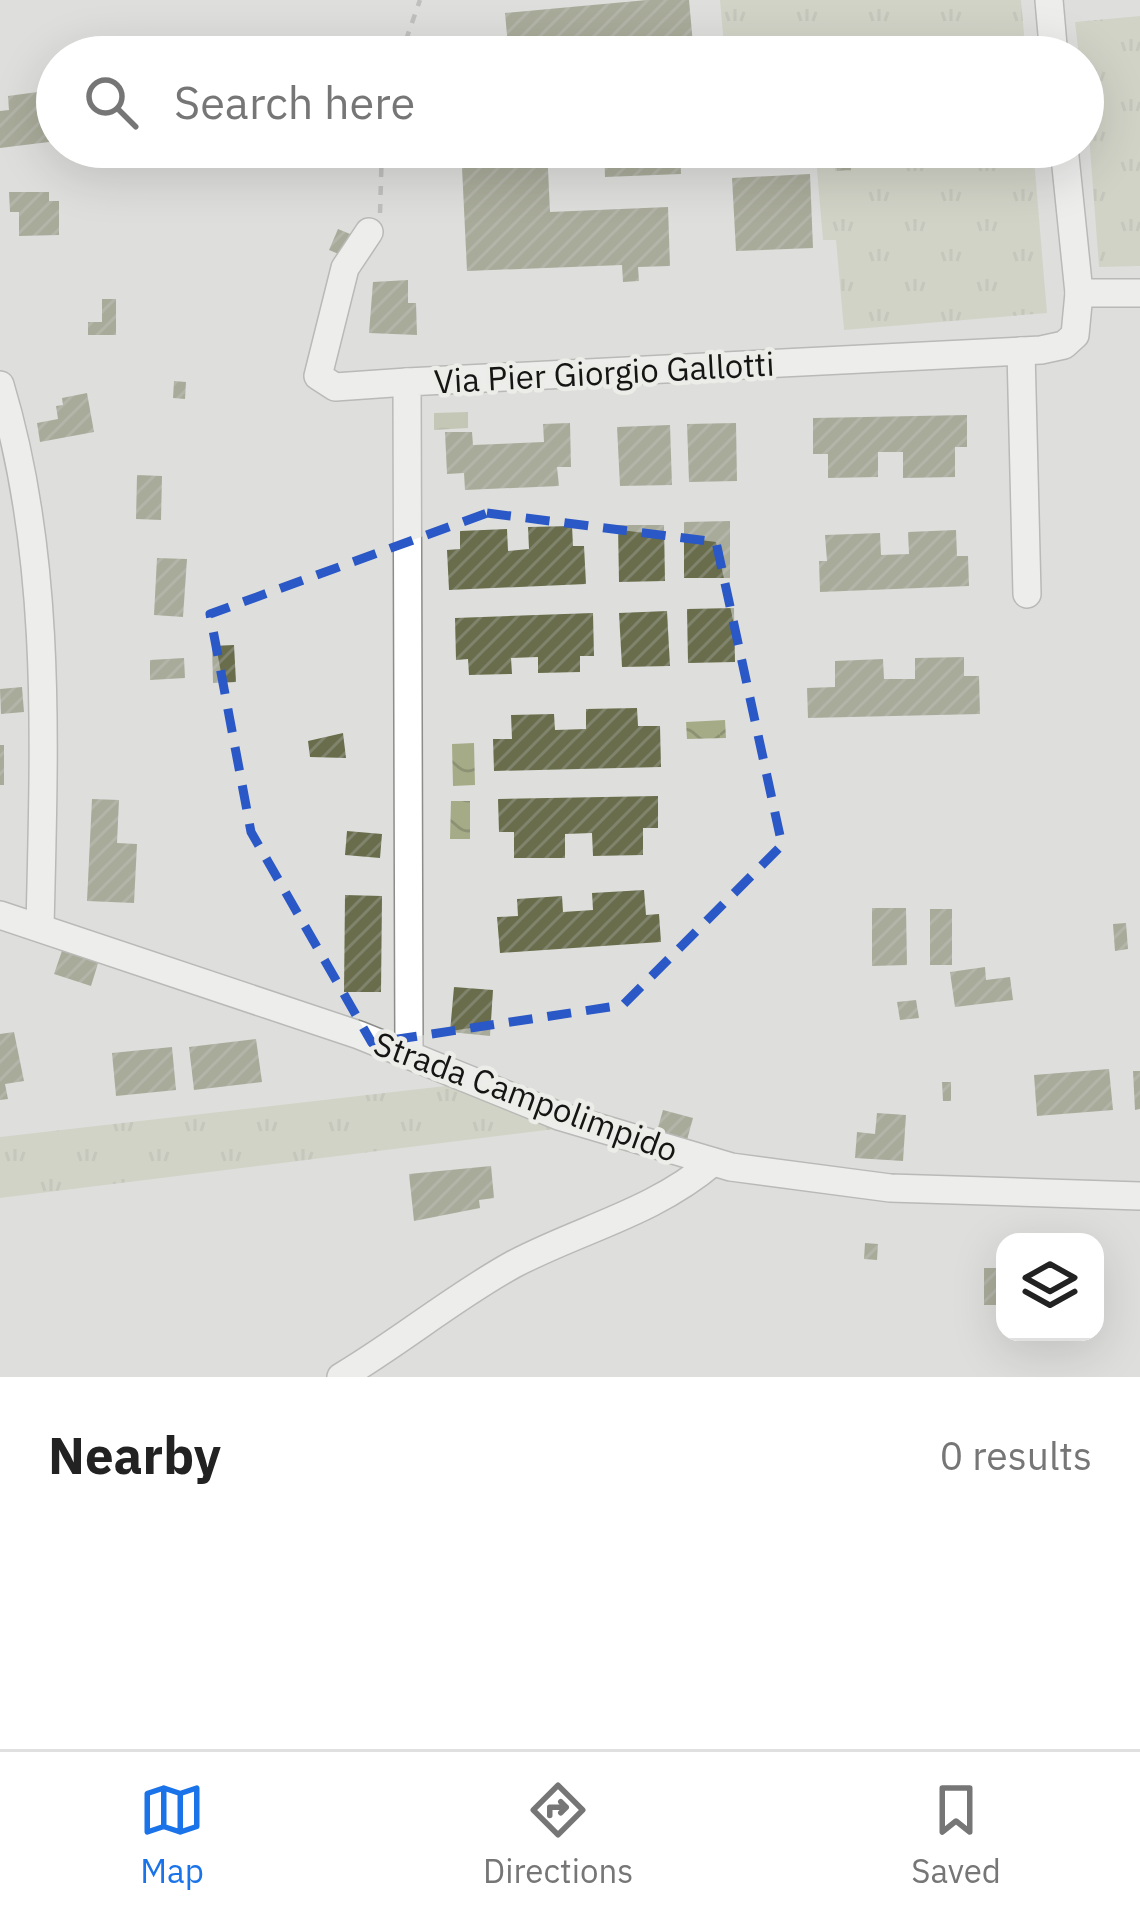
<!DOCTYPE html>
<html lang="en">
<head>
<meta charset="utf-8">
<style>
	:root { --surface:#fff; --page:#f6f6f6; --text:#222; --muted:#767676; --line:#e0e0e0; --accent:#1a73e8 }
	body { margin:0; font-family:"IBM Plex Sans",sans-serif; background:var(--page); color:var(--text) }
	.controls { position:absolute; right:36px; bottom:36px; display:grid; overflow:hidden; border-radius:24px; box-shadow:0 12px 48px #0002 }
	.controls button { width:108px; height:108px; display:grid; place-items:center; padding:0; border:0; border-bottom:3px solid var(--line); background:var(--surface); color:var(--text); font:60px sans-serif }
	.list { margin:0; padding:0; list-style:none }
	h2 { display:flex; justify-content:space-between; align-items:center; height:156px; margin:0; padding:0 48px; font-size:51px }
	h2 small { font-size:39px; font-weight:400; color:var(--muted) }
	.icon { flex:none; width:66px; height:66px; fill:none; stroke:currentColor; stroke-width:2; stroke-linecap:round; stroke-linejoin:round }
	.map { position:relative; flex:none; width:1140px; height:1377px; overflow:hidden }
	.search { position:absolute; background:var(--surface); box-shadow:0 12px 48px #0002; left:36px; right:36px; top:36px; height:132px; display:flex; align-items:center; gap:30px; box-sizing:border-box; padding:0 42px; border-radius:66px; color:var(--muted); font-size:45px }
	.sheet { height:372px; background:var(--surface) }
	nav { display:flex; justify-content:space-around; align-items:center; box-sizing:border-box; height:168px; border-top:3px solid var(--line); background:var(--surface); font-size:33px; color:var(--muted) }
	nav a { display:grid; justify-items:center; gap:6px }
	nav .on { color:var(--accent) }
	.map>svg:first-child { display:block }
	.grass { fill:url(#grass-tufts) }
	.water { fill:url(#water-waves) }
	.building { fill:url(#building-hatch) }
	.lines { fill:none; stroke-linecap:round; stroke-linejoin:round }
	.minor-casing { stroke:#8c8c89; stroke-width:30 }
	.path { stroke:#9a9b98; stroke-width:4.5; stroke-dasharray:9 9; stroke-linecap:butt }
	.minor { stroke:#fff; stroke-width:27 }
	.marked { fill:none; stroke:#2b58c7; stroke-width:9; stroke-dasharray:24 15; stroke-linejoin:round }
	.labels { text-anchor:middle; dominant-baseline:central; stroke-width:9; stroke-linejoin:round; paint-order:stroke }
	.street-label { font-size:33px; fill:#151614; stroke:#ecece9 }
</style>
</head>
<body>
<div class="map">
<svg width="1140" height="1377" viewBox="0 0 1140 1377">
	<defs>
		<pattern id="grass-tufts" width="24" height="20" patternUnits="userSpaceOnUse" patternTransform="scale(3)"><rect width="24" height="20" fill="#c2c5ad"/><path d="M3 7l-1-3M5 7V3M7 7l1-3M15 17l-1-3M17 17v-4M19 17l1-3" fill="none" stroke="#a6a894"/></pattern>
		<pattern id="water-waves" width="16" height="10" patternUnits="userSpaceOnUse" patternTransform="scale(3)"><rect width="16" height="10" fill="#a6ab87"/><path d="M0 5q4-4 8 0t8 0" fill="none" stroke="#8e9274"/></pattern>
		<pattern id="building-hatch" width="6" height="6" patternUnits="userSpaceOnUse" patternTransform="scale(3)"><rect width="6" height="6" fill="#696d4b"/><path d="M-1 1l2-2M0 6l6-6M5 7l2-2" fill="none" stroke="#81846c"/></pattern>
	</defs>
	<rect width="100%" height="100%" fill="#dedfdc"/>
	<g class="grass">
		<path d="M720,0H1021L1026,57H725Z"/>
		<path d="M1140,16V266L1099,267L1083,57H1079L1075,22Z"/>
		<path d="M815,147H835L838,171L851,170L849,147H1033L1047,313L844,330L836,240H823Z"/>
		<path d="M463,1084L563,1128L0,1198V1137Z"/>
	</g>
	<g class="water">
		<path d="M468,412V428L434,430V413Z"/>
		<path d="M725,720L726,738L687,739L686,722Z"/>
		<path d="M474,743L475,785L453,786L452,744Z"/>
		<path d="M451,801H470V839H450Z"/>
	</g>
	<g class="building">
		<path d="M647,0H689L693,44L509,57L505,13Z"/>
		<path d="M57,80V141L0,148V111L9,110L8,96L45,91L44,82Z"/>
		<path d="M461,147H547L550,212L668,207L670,266L638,267L639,281L623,282L622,265L467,271Z"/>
		<path d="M604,147H680L681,174L605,177Z"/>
		<path d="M835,147H849L851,170L837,171Z"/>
		<path d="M810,174L813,248L736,251L732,178Z"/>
		<path d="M9,192H49V201H59V235L19,236V212H10Z"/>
		<path d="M338,229L355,236L346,257L329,250Z"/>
		<path d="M408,280V303H416L417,335L369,333L373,282Z"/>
		<path d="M102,299H116V335H88V322H102Z"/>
		<path d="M174,381L186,382L185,399L173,398Z"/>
		<path d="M87,393L94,432L40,442L37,423L58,419L56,406L63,405L62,398Z"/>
		<path d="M967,415V447H955V477L903,478V452H878V477L828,478V454H813V418Z"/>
		<path d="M570,423L571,467H557L559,486L465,490L464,473L447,474L445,432H472L473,445L544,442L543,424Z"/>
		<path d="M736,423L737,481L689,482L687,424Z"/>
		<path d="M670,425L672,485L620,486L617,427Z"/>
		<path d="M137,475L162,476L161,520L136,519Z"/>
		<path d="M730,521V578H684V522Z"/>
		<path d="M618,525H664L665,581L619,582Z"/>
		<path d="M572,526L573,546H584L586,584L449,590L447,550L460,549V531L507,529L508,551L529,549L528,527Z"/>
		<path d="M956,530L957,556H968L969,586L820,592L819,561H827L825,535L880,533L881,555L909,554L908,532Z"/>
		<path d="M157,558L187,559L183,617L154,615Z"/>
		<path d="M734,608L735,662L688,663L687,609Z"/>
		<path d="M667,611L670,666L622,667L619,613Z"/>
		<path d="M593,613L594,656H580V672L538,673V657L511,658L512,674L469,675L468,659L456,660L455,618Z"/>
		<path d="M234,645L236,682L213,683L212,646Z"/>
		<path d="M964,657V676H979L980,714L808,718L807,688L835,687V661L883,659L884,679H915V658Z"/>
		<path d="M184,658L185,678L150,680V660Z"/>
		<path d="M22,687L24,712L1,714L0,689Z"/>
		<path d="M637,708L638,726H660L661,767L494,771L493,739H512L511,715L554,714L555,730L586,729V709Z"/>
		<path d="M343,733L346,758L310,757L308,741Z"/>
		<rect x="0" y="745" width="4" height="40"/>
		<path d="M658,796V828H643V855L593,856L592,833L565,834V858H514V832H499L498,799Z"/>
		<path d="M92,799L119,800L117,843L137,844L134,903L87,901Z"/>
		<path d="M347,831L382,834L380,858L345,855Z"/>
		<path d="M644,890L646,915L659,914L661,942L500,953L497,917L518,916L517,899L562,896L563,912L593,910L592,893Z"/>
		<path d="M345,895L382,896L381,992H344Z"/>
		<path d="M872,908H906L907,965L872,966Z"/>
		<rect x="930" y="909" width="22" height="56"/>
		<path d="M1126,923L1128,949L1115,951L1113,924Z"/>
		<path d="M64,945L100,957L91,986L54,974Z"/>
		<path d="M985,967L986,980L1010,977L1013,1000L955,1007L950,972Z"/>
		<path d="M454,987L493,990L490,1036L450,1032Z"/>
		<path d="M916,1000L919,1018L900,1020L897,1002Z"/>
		<path d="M14,1032L24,1081L5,1084L8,1099L0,1100V1034Z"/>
		<path d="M256,1039L262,1082L194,1090L189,1047Z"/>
		<path d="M172,1047L176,1090L116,1096L112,1053Z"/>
		<path d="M1109,1069L1113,1110L1037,1116L1034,1075Z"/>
		<path d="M1133,1071H1140V1109L1135,1110Z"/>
		<path d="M942,1082H951V1101H943Z"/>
		<path d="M663,1110L693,1118L687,1140L657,1131Z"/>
		<path d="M877,1113L906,1115L903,1161L855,1158L857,1132L875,1134Z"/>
		<path d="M491,1166L494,1198L479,1200L480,1208L414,1221L409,1174Z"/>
		<path d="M865,1243L878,1244L877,1260L864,1259Z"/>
		<rect x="984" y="1268" width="21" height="37"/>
	</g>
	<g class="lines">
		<defs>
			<g id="minor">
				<path d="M1049,0L1054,57"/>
				<path d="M1064,147L1079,293"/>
				<path d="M369,232L345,268L318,376L335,387L407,382"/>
				<path d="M1021,351L1027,594"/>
				<path d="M0,385C53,561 44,747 40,928"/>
				<path d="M0,915L359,1035L559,1116L731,1167L890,1188L1140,1196"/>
				<path d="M409,1054L407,382L1041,350L1064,345L1075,335L1079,293H1140"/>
				<path d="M341,1377C400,1342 454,1297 514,1264C583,1228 653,1213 713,1162"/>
			</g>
		</defs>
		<use href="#minor" class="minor-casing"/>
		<g class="path">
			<path d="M400,57L420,0"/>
			<path d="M380,213L382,147"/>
		</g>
		<use href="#minor" class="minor"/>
	</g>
	<path d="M0 0H1140V1377H0ZM487,513L716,542L782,845L623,1005L372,1043L251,832L210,614Z" fill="#dedfdc" fill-opacity=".55" fill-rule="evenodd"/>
	<path class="marked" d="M487,513L716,542L782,845L623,1005L372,1043L251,832L210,614Z"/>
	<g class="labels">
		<g class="street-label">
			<text transform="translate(604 372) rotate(-3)">Via Pier Giorgio Gallotti</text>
			<text transform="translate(526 1096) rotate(20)">Strada Campolimpido</text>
		</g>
	</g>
</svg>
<div class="controls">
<button><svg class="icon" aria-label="layers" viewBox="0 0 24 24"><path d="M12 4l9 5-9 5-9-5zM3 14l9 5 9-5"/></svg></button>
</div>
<div class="search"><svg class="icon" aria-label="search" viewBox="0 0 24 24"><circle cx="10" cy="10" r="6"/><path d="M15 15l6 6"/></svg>Search here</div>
</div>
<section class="sheet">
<h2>Nearby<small>0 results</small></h2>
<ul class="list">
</ul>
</section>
<nav>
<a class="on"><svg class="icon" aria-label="map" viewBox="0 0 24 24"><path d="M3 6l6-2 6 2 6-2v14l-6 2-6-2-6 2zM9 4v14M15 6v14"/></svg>Map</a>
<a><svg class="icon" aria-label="directions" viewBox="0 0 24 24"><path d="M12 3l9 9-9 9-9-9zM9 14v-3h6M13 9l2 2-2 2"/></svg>Directions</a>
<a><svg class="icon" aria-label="saved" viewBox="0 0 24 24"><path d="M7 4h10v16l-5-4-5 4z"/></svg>Saved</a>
</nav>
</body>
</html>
